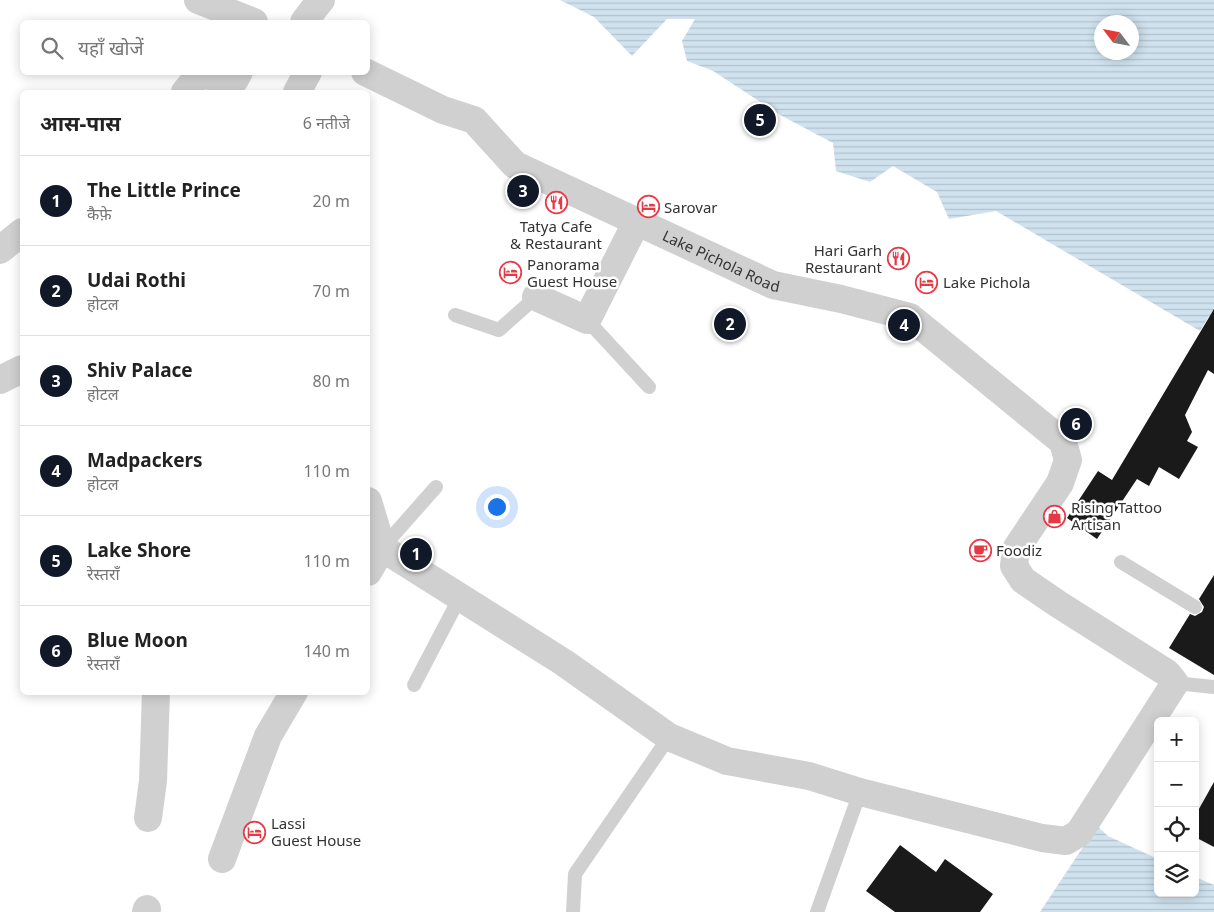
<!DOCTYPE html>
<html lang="hi">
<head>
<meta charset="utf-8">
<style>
	:root { --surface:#fff; --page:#f2f2f2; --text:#222; --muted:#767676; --line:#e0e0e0; --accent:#111827 }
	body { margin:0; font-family:"Noto Sans","Noto Sans Devanagari",sans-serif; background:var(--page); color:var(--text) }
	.controls { position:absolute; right:15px; bottom:15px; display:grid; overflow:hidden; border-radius:8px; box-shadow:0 2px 12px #0003 }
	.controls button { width:45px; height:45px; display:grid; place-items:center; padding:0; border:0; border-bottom:1px solid var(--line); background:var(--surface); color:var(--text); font:25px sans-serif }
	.compass { position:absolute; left:1094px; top:15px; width:45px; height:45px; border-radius:50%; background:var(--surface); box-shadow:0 2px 12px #0003; rotate:302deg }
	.you { position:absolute; left:496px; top:506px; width:18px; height:18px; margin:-12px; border:4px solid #fff; border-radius:50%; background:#1a73e8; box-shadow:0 0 0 8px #1a73e833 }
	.badge { display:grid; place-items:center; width:32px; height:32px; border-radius:50%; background:var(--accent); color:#fff; font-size:16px; font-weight:700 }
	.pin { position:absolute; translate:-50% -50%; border:2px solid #fff; box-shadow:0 1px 5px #0006 }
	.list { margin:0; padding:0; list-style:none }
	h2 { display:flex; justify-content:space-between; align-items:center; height:65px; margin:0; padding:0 20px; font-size:21px }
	h2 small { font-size:16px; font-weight:400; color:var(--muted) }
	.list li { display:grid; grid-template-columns:32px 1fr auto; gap:15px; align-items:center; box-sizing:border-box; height:90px; padding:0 20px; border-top:1px solid var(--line) }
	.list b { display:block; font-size:19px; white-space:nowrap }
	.list p { margin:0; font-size:16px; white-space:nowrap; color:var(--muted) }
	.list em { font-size:16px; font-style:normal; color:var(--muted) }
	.icon { flex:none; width:28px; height:28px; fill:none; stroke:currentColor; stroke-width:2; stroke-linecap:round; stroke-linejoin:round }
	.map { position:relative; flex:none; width:1214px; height:912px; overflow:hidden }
	.search { position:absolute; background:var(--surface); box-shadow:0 2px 12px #0003; left:20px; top:20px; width:350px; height:55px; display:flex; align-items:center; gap:12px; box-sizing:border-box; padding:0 18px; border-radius:8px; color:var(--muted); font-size:19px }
	.panel { position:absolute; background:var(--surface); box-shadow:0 2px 12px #0003; left:20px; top:90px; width:350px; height:605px; border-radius:8px }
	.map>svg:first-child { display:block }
	.water { fill:url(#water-rules); fill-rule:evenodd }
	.building { fill:#1a1a1a }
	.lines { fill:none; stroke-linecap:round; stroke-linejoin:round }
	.lane { stroke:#d0d0d0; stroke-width:14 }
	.street { stroke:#d0d0d0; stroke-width:28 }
	.labels { text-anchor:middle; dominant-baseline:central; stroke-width:5; stroke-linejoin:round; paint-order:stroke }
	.poi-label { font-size:15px; fill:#333; stroke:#fff; text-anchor:start }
	.street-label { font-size:15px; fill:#333; stroke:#fff }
</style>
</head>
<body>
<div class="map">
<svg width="1214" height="912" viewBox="0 0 1214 912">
	<defs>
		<pattern id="water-rules" width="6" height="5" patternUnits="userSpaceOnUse" patternTransform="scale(1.25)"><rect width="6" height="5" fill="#cfe2ee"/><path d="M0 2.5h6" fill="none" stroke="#b2c2cd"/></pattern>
	</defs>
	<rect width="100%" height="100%" fill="#fff"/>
	<g class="water">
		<path d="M560,0H1214V319L1209,316L1200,331L996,211L949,219L937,192L893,166L870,182L836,171L833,143L782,116L713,71L687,61L682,41L695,19H667L632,56L594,17ZM1102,22H1132V52H1102Z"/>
		<path d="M1097,826L1108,836L1158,859V893H1195V877L1214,885V912H1040Z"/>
	</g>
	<g class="building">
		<path d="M1214,309V374L1208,370L1185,415L1192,432L1187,441L1198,447L1179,479L1159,467L1149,486L1137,479L1097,539L1067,518L1098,471L1112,480Z"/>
		<path d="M1214,575V675L1169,648L1190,614L1195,616L1202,612L1204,607L1199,599Z"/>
		<path d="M1214,782V847L1195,837V816Z"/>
		<path d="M900,845L936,872L945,859L993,894L980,912H895L866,891Z"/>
	</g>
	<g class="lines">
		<g class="lane">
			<path d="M455,315L499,330L536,297"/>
			<path d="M587,320L649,387"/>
			<path d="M382,548L436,487"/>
			<path d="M1121,562L1195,607"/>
			<path d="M1175,683L1214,687"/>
			<path d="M414,685L460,597"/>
			<path d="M573,912L575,874L669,737"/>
			<path d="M817,912L860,792"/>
		</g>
		<g class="street">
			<path d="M198,0L254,22"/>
			<path d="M304,22L316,6L321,0"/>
			<path id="s1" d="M365,72L443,110L474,120L515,165L773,285L841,299L910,317L1063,442L1068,460L1060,483L1016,549L1014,566L1023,580L1058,604L1167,673L1175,683L1079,833L1066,841L1042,838L860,792L809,776L727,761L669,737L563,662L382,548L368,501"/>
			<path d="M185,92L200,74L234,81L239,72"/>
			<path d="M297,92L308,72"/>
			<path d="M0,250L22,232"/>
			<path d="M536,297L587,320L636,223"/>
			<path d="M0,380L22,369"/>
			<path d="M368,542L382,548L368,572"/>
			<path d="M148,818L153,781L156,692"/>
			<path d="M222,859L268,736L294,692"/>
			<path d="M146,912L147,909"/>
		</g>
	</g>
	<defs>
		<symbol id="restaurant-ring" viewBox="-11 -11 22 22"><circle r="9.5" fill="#fff" stroke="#e63946" stroke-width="1.5"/><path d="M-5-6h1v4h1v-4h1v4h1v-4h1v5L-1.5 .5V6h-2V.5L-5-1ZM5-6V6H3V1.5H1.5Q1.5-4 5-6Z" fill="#e63946"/></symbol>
		<symbol id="hotel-ring" viewBox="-11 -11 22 22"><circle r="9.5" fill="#fff" stroke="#e63946" stroke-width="1.5"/><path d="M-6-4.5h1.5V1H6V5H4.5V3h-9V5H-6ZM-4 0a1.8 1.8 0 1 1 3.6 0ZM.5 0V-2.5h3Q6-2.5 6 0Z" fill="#e63946"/></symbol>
		<symbol id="shop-ring" viewBox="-11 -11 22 22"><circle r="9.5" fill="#fff" stroke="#e63946" stroke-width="1.5"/><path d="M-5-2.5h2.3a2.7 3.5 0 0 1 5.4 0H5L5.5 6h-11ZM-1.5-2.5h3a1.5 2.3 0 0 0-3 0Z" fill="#e63946"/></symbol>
		<symbol id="cafe-ring" viewBox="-11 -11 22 22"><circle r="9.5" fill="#fff" stroke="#e63946" stroke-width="1.5"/><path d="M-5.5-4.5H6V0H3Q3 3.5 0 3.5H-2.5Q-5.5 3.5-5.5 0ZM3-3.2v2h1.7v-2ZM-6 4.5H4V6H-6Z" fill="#e63946"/></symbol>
	</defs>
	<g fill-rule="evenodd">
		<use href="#restaurant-ring" x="544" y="190" width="25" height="25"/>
		<use href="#hotel-ring" x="636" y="194" width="25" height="25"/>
		<use href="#restaurant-ring" x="886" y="246" width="25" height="25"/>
		<use href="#hotel-ring" x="498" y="260" width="25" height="25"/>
		<use href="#hotel-ring" x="914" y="270" width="25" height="25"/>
		<use href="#shop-ring" x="1042" y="504" width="25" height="25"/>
		<use href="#cafe-ring" x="968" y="538" width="25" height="25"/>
		<use href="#hotel-ring" x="242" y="820" width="25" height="25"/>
	</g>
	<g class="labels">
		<g class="poi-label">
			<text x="664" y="207">Sarovar</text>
			<text x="556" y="226" text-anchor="middle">Tatya Cafe<tspan x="556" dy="17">&amp; Restaurant</tspan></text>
			<text x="882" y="250" text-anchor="end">Hari Garh<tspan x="882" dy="17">Restaurant</tspan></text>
			<text x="527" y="264">Panorama<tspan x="527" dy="17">Guest House</tspan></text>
			<text x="943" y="282">Lake Pichola</text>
			<text x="1071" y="507">Rising Tattoo<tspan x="1071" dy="17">Artisan</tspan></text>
			<text x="996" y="550">Foodiz</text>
			<text x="271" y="823">Lassi<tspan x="271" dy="17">Guest House</tspan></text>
		</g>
		<g class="street-label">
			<text stroke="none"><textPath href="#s1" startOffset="408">Lake Pichola Road</textPath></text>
		</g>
	</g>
</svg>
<div class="controls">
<button>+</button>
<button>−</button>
<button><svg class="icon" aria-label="locate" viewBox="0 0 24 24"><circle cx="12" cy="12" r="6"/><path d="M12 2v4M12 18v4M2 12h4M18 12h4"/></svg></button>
<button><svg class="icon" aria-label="layers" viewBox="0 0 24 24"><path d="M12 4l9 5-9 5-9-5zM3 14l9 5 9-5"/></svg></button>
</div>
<svg class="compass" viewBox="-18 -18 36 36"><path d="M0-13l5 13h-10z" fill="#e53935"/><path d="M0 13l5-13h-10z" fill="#767676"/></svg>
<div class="you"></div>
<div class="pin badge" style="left:416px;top:554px">1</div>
<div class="pin badge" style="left:730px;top:324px">2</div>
<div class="pin badge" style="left:523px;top:191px">3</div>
<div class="pin badge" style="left:904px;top:325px">4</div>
<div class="pin badge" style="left:760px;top:120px">5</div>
<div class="pin badge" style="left:1076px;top:424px">6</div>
<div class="search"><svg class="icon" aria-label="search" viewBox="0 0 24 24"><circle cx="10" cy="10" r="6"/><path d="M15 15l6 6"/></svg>यहाँ खोजें</div>
<section class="panel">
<h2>आस-पास<small>6 नतीजे</small></h2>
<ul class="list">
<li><span class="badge">1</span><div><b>The Little Prince</b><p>कैफ़े</p></div><em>20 m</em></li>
<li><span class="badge">2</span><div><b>Udai Rothi</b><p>होटल</p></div><em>70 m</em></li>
<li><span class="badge">3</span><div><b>Shiv Palace</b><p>होटल</p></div><em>80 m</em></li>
<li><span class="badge">4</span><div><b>Madpackers</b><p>होटल</p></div><em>110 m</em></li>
<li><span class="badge">5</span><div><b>Lake Shore</b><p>रेस्तराँ</p></div><em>110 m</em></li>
<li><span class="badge">6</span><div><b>Blue Moon</b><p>रेस्तराँ</p></div><em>140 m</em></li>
</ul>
</section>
</div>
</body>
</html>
